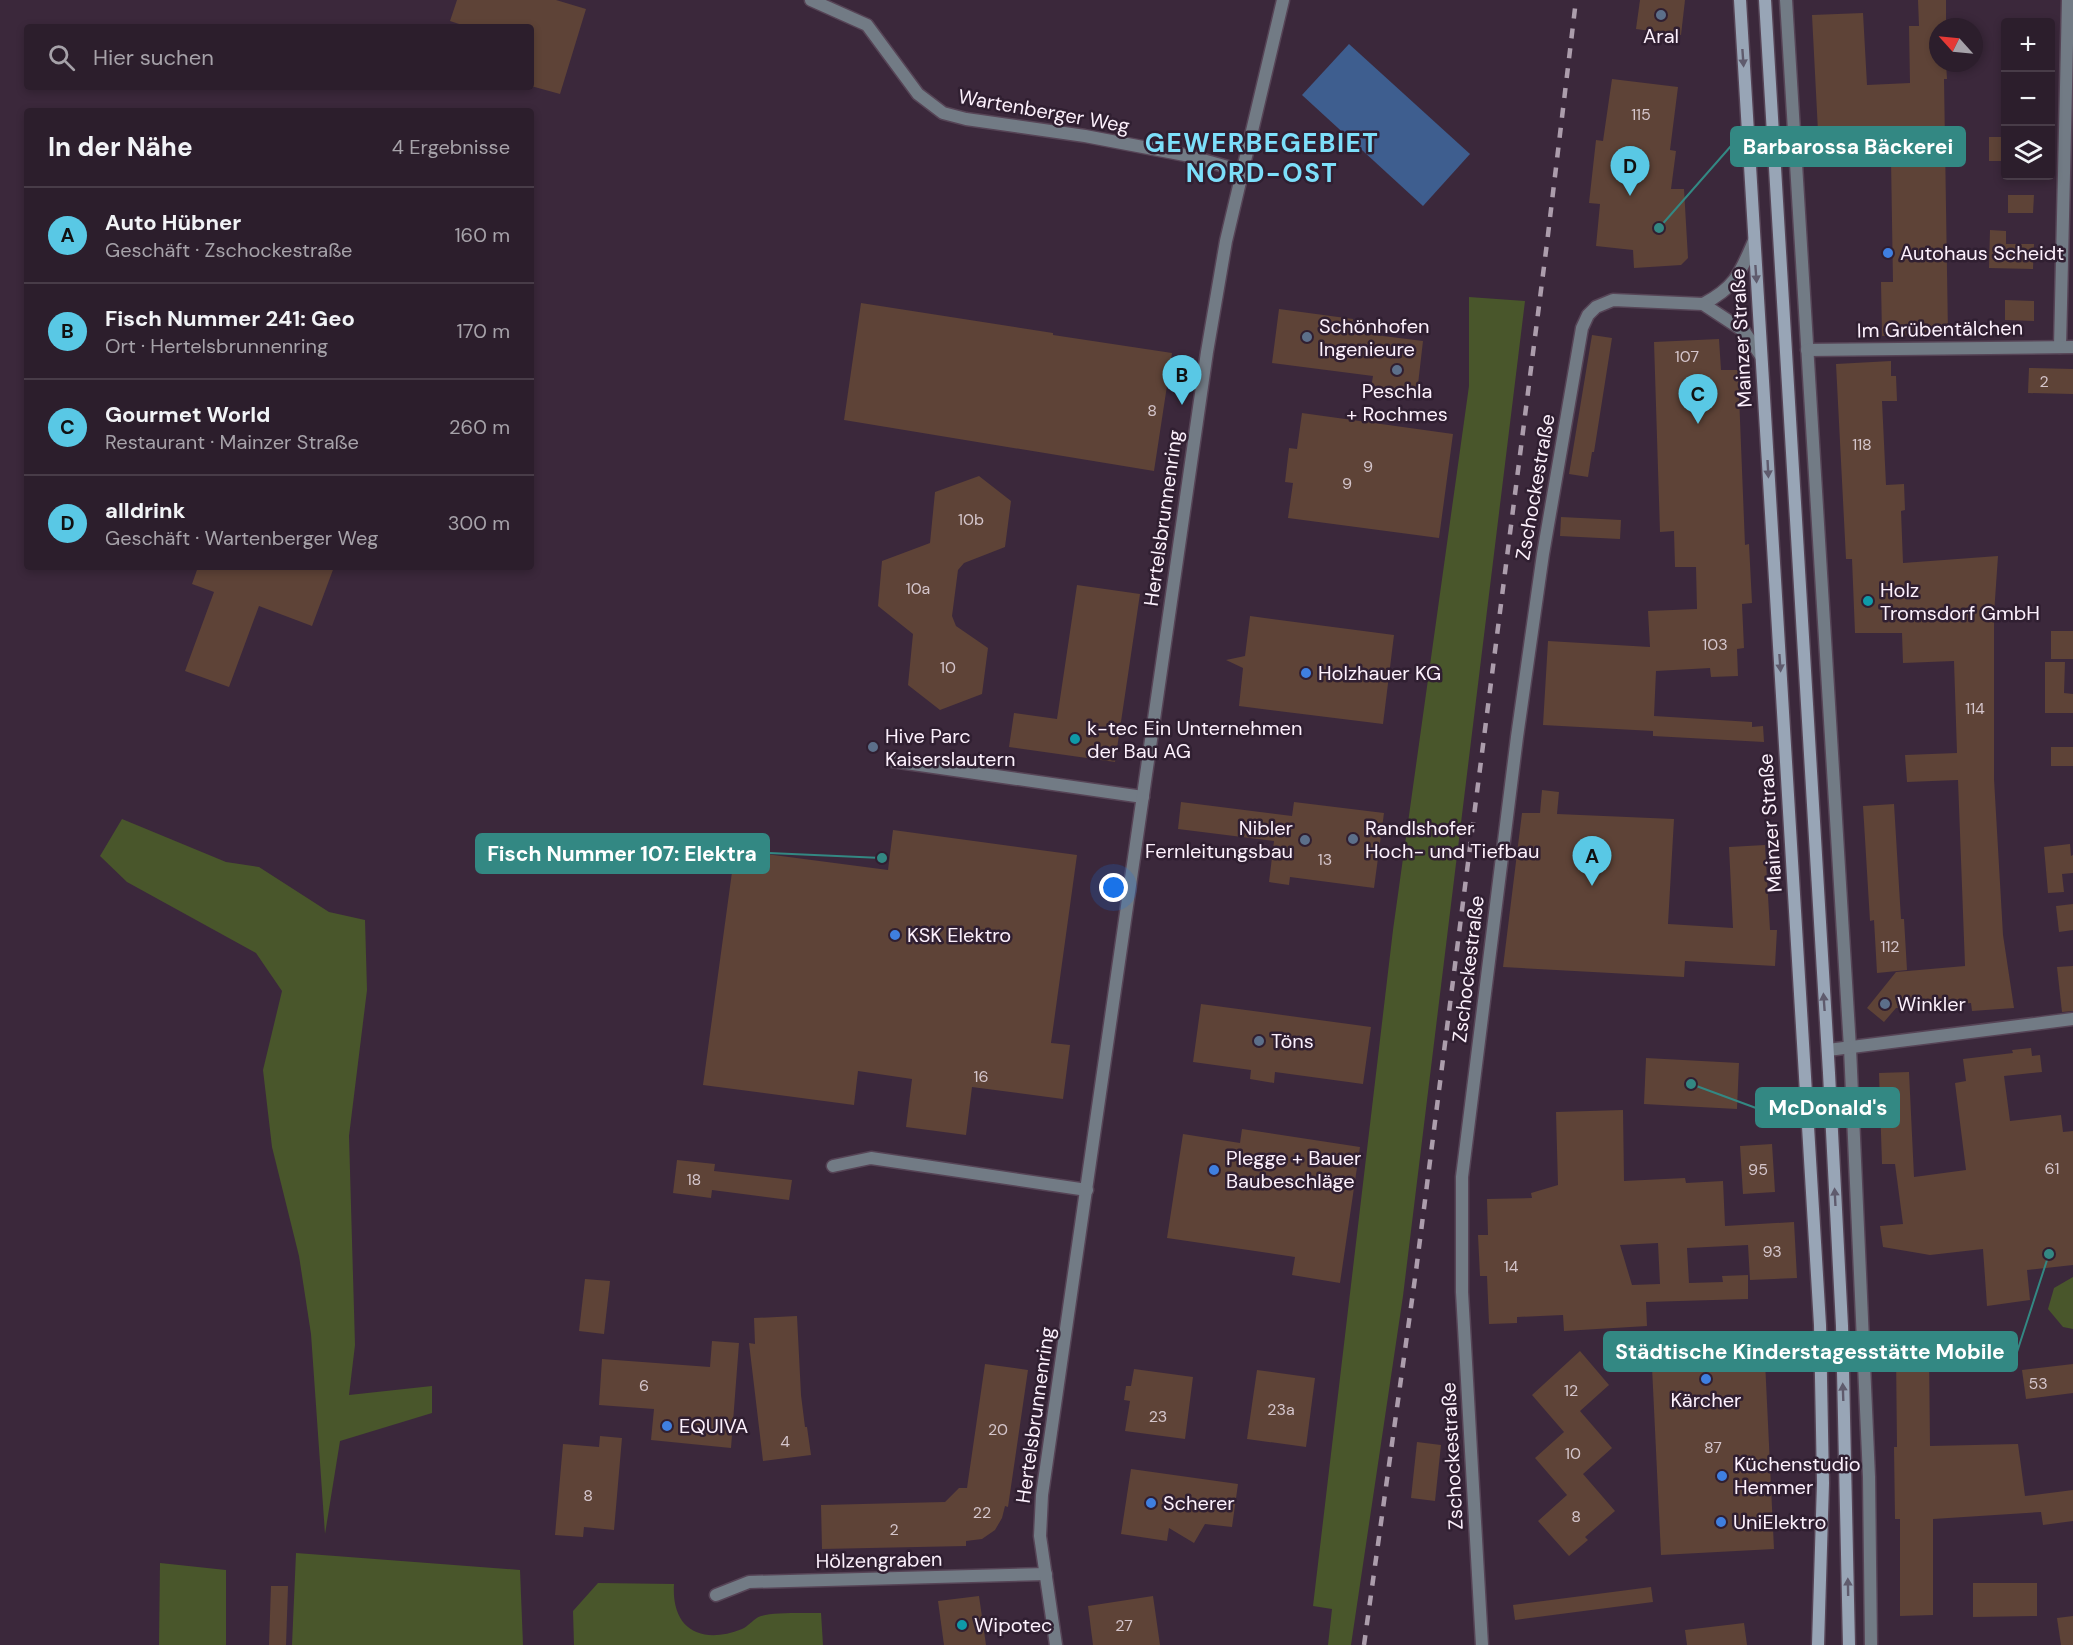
<!DOCTYPE html>
<html lang="de">
<head>
<meta charset="utf-8">
<style>
	:root { --surface:#2c1e2c; --page:#342734; --text:#f1f3f6; --muted:#a6a2a9; --line:#483c48; --accent:#59c8e5 }
	body { margin:0; font-family:"DM Sans",sans-serif; background:var(--page); color:var(--text) }
	.controls { position:absolute; right:18px; top:18px; display:grid; overflow:hidden; border-radius:6px; box-shadow:0 3px 9px #0003 }
	.controls button { width:54px; height:54px; display:grid; place-items:center; padding:0; border:0; border-bottom:2px solid var(--line); background:var(--surface); color:var(--text); font:30px sans-serif }
	.compass { position:absolute; left:1929px; top:18px; width:54px; height:54px; border-radius:50%; background:var(--surface); box-shadow:0 3px 9px #0003; rotate:297deg }
	.you { position:absolute; left:1114px; top:888px; width:21px; height:21px; margin:-15px; border:4px solid #fff; border-radius:50%; background:#1a73e8; box-shadow:0 0 0 9px #1a73e833 }
	.badge { display:grid; place-items:center; width:39px; height:39px; border-radius:50%; background:var(--accent); color:#111; font-size:20px; font-weight:700 }
	.pin { position:absolute; translate:-50% -50px; filter:drop-shadow(0 2px 3px #0008) }
	.pin::after { content:''; position:absolute; top:32px; width:21px; height:18px; background:inherit; clip-path:polygon(0 0,100% 0,50% 100%) }
	.list { margin:0; padding:0; list-style:none }
	h2 { display:flex; justify-content:space-between; align-items:center; height:78px; margin:0; padding:0 24px; font-size:26px }
	h2 small { font-size:20px; font-weight:400; color:var(--muted) }
	.list li { display:grid; grid-template-columns:39px 1fr auto; gap:18px; align-items:center; box-sizing:border-box; height:96px; padding:0 24px; border-top:2px solid var(--line) }
	.list b { display:block; font-size:22px; white-space:nowrap }
	.list p { margin:0; font-size:20px; white-space:nowrap; color:var(--muted) }
	.list em { font-size:20px; font-style:normal; color:var(--muted) }
	.icon { flex:none; width:33px; height:33px; fill:none; stroke:currentColor; stroke-width:2; stroke-linecap:round; stroke-linejoin:round }
	.map { position:relative; flex:none; width:2073px; height:1645px; overflow:hidden }
	.search { position:absolute; background:var(--surface); box-shadow:0 3px 9px #0003; left:24px; top:24px; width:510px; height:66px; display:flex; align-items:center; gap:15px; box-sizing:border-box; padding:0 21px; border-radius:6px; color:var(--muted); font-size:22px }
	.panel { position:absolute; background:var(--surface); box-shadow:0 3px 9px #0003; left:24px; top:108px; width:510px; height:462px; border-radius:6px }
	.map>svg:first-child { display:block }
	.green { fill:#49562b }
	.water { fill:#3e5e8f }
	.building { fill:#5e4337; fill-rule:evenodd }
	.lines { fill:none; stroke-linecap:round; stroke-linejoin:round }
	.minor-casing { stroke:#564456; stroke-width:15 }
	.secondary-casing { stroke:#564456; stroke-width:15 }
	.minor { stroke:#727b85; stroke-width:12 }
	.secondary { stroke:#98a5b6; stroke-width:12 }
	.rail { stroke:#ac9dac; stroke-width:4.5; stroke-dasharray:10 10; stroke-linecap:butt }
	.oneway { fill:#5f5b6d }
	.service-dot { fill:#5c6f8a; stroke:#301f31; stroke-width:2 }
	.shop-dot { fill:#3f7fe0; stroke:#301f31; stroke-width:2 }
	.culture-dot { fill:#0f9aa8; stroke:#301f31; stroke-width:2 }
	.labels { text-anchor:middle; dominant-baseline:central; stroke-width:5; stroke-linejoin:round; paint-order:stroke }
	.number-label { font-size:16px; fill:#d4c5cb }
	.poi-label { font-size:20px; fill:#fcf0fc; stroke:#301f31; text-anchor:start }
	.street-label { font-size:20px; fill:#fcf0fc; stroke:#301f31 }
	.district-label { font-size:26px; font-weight:bold; letter-spacing:1.5px; fill:#7cdffa; stroke:#301f31 }
	.leader { fill:none; stroke:#338883; stroke-width:2 }
	.callout-dot { fill:#338883; stroke:#301f31; stroke-width:2 }
	.callout { fill:#338883; stroke:#338883; stroke-width:2 }
	.callout-label { font-size:21px; text-anchor:middle; font-weight:bold; fill:#fff }
</style>
</head>
<body>
<div class="map">
<svg width="2073" height="1645" viewBox="0 0 2073 1645">
	<rect width="100%" height="100%" fill="#3b283b"/>
	<g class="green">
		<path d="M1469,297L1525,301L1403,1296L1351,1645H1328L1332,1609L1313,1606L1393,930L1469,386Z"/>
		<path d="M122,819L226,862L259,867L329,912L365,920L367,990L349,1136L355,1345L349,1395L432,1386V1413L340,1441L325,1534L311,1334L299,1256L272,1147L263,1070L282,991L256,953L127,882L100,856Z"/>
		<path d="M2073,1277V1329L2063,1327L2048,1309L2054,1288Z"/>
		<path d="M296,1553L520,1570L523,1645H292Z"/>
		<path d="M160,1563L226,1570V1645H159Z"/>
		<path d="M598,1583L674,1584C671,1630 702,1645 742,1629C749,1626 754,1618 761,1616C772,1612 808,1613 821,1613L823,1645H574L573,1611Z"/>
	</g>
	<path class="water" d="M1349,44L1470,154L1423,206L1302,95Z"/>
	<g class="building">
		<path d="M457,0H556L586,9L560,94L531,86V27H468L450,21Z"/>
		<path d="M1640,0H1685L1681,35L1636,29Z"/>
		<path d="M1918,0H1946V27H1938V63H1946L1947,79H1944L1948,335L1882,336L1881,282H1893L1891,159L1825,163V151H1819L1812,15L1863,13L1867,85L1910,83L1909,26H1919Z"/>
		<path d="M1612,79L1678,87L1670,150L1676,151L1671,189H1684L1688,258L1681,265L1634,268L1633,250L1596,246L1600,204L1589,203L1596,140L1603,141Z"/>
		<rect x="1989" y="137" width="17" height="24"/>
		<path d="M2008,195H2034L2033,213H2008Z"/>
		<path d="M1990,230L2006,231V244H2034L2033,269L1989,268Z"/>
		<path d="M2005,300L2034,301V321L2005,320Z"/>
		<path d="M861,303L1053,333V335L1172,353L1154,471L844,420Z"/>
		<path d="M1279,309L1353,319L1351,332L1423,341L1417,393L1371,388L1373,376L1272,363Z"/>
		<path d="M1592,335L1612,338L1594,452H1592L1588,477L1569,474Z"/>
		<path d="M1719,339L1721,370H1738L1745,545L1749,544L1752,603L1742,604L1744,648L1737,649L1738,676L1711,677L1710,668L1656,671L1654,716L1752,722V727L1763,726L1764,742L1653,736V720V731L1543,725L1548,641L1650,647L1648,611L1697,609L1696,567H1675L1674,531L1660,532L1654,342Z"/>
		<path d="M1891,361V376H1896L1897,401H1882L1886,485L1904,484L1905,510L1901,511L1903,563L1998,556L1994,614V779L2003,935L2014,1008L1972,1011L1971,1003L1896,1008L1884,1022L1867,1008L1896,972L1965,966L1958,780L1907,782L1905,755L1957,753L1954,661L1903,663L1902,633H1855L1852,559H1846L1836,364Z"/>
		<path d="M2029,368L2073,369V394L2028,393Z"/>
		<path d="M1302,413L1453,434L1439,538L1288,518L1293,483L1285,482L1289,448L1297,449Z"/>
		<path d="M979,476L1011,501L1005,547L964,563L958,570L952,616L956,626L988,648L982,694L940,710L908,685L913,634L878,606L882,561L930,543L935,492Z"/>
		<path d="M1561,517L1621,520L1620,539L1560,536Z"/>
		<path d="M198,567H334L312,626L259,606L229,687L185,671L214,592L192,584Z"/>
		<path d="M1077,585L1140,594L1115,762L1009,747L1014,713L1057,719Z"/>
		<path d="M1250,616L1394,635L1383,724L1239,706L1243,668L1226,660L1245,656Z"/>
		<rect x="2051" y="631" width="22" height="28"/>
		<path d="M2045,662H2065L2064,693L2073,694V713H2045Z"/>
		<rect x="2051" y="747" width="22" height="19"/>
		<path d="M1542,790L1559,792L1557,814L1674,819L1668,924L1733,928L1729,847L1765,845L1770,930H1777L1775,966L1685,961L1684,977L1503,967L1522,813H1540Z"/>
		<path d="M1181,802L1292,816L1294,802L1384,813L1374,888L1290,877L1289,885L1269,882L1274,841L1178,829Z"/>
		<path d="M1894,804L1901,919H1904L1907,970L1877,973L1874,920L1870,921L1863,806Z"/>
		<path d="M893,830L1077,855L1051,1043L1070,1045L1063,1099L972,1087L966,1135L906,1127L912,1079L858,1071L854,1105L703,1085L735,850L888,870Z"/>
		<path d="M2070,844L2071,856L2073,855V873L2062,874L2064,892L2048,893L2044,847Z"/>
		<path d="M2073,904V930L2059,932L2056,906Z"/>
		<path d="M2073,966V1011L2062,1012L2057,967Z"/>
		<path d="M1201,1004L1371,1027L1363,1084L1275,1072L1274,1083L1250,1079L1251,1070L1193,1062Z"/>
		<path d="M2031,1048L2032,1056L2040,1055L2042,1072L2004,1076L2010,1121L2061,1115L2063,1132L2073,1131V1265L2027,1270L2030,1300L1987,1306L1983,1249L1930,1255L1883,1247L1880,1226L1903,1224L1895,1164H1882L1879,1073L1909,1072L1914,1177L1966,1170L1955,1083L1966,1081L1963,1059L2013,1053L2012,1050Z"/>
		<path d="M1646,1058L1739,1063L1737,1109L1644,1104Z"/>
		<path d="M1623,1110L1624,1181L1685,1178L1686,1183L1723,1181L1725,1226L1794,1222L1797,1278L1750,1280L1748,1245L1687,1248L1689,1283L1723,1282L1722,1276L1748,1275V1299L1646,1302L1647,1326L1564,1331L1563,1315L1517,1317V1323L1489,1324L1487,1276H1480L1478,1235H1488L1487,1199L1532,1198L1531,1193L1558,1185L1556,1112ZM1658,1243L1660,1284L1632,1285L1620,1245Z"/>
		<path d="M1242,1129L1360,1147L1340,1283L1292,1275L1295,1257L1167,1238L1183,1134L1240,1143Z"/>
		<path d="M1772,1144L1775,1192L1743,1194L1740,1146Z"/>
		<path d="M677,1160L715,1164L714,1171L792,1180L789,1200L712,1190L711,1198L673,1193Z"/>
		<path d="M585,1279L610,1281L604,1334L579,1331Z"/>
		<path d="M797,1316L801,1395L805,1427H807L811,1455L763,1461L749,1343L755,1344L754,1318Z"/>
		<path d="M1764,1340L1774,1549L1661,1555L1651,1346Z"/>
		<path d="M712,1341L739,1343L731,1448L651,1440L654,1409L599,1405L602,1359L710,1367Z"/>
		<path d="M1580,1351L1609,1385L1580,1411L1612,1448L1583,1474L1615,1511L1585,1537L1588,1540L1569,1556L1538,1521L1567,1495L1535,1458L1564,1432L1532,1395Z"/>
		<path d="M1929,1352L1930,1446L2018,1444L2025,1496L2073,1490V1521L2043,1525L2041,1512L1933,1519V1615L1900,1616V1519H1895L1894,1447H1897L1896,1353Z"/>
		<path d="M985,1364L1028,1370L1008,1507L1005,1506L1002,1518L995,1530L982,1539L966,1541V1546L822,1549L821,1505L945,1502L959,1488H967Z"/>
		<path d="M2073,1364V1393L2026,1399L2022,1370Z"/>
		<path d="M1134,1369L1193,1377L1185,1439L1125,1431L1130,1401L1124,1400L1126,1386H1131Z"/>
		<path d="M1257,1370L1315,1378L1306,1447L1247,1439Z"/>
		<path d="M600,1436L622,1438L614,1530L584,1527L583,1537L555,1535L563,1444L599,1447Z"/>
		<path d="M1417,1442L1441,1445L1435,1501L1411,1498Z"/>
		<path d="M1131,1469L1238,1484L1232,1527L1205,1524L1194,1543L1169,1528L1167,1541L1121,1534Z"/>
		<path d="M1973,1583H2037V1616L1973,1617Z"/>
		<path d="M271,1586H288L286,1645H269Z"/>
		<path d="M1651,1587L1653,1602L1515,1620L1513,1605Z"/>
		<path d="M979,1596L986,1645H944L938,1601Z"/>
		<path d="M1153,1596L1160,1645H1093L1088,1606Z"/>
		<path d="M2073,1616V1645H2061L2057,1618Z"/>
		<path d="M1744,1623L1747,1645H1687L1685,1630Z"/>
	</g>
	<g class="lines">
		<defs>
			<g id="minor">
				<path d="M811,0L867,25L918,94L943,113L966,119L1085,136L1185,155L1242,171"/>
				<path d="M1786,0L1850,1048L1869,1477L1871,1645"/>
				<path d="M1703,304C1736,287 1740,273 1754,241"/>
				<path d="M2060,347L2068,0"/>
				<path d="M1807,350L2073,347"/>
				<path d="M892,761L1143,797"/>
				<path d="M1828,1050L2073,1019"/>
				<path d="M833,1166L871,1158L1087,1190"/>
				<path d="M716,1595L749,1582L1046,1574"/>
				<path d="M1056,1645L1040,1536L1042,1495L1207,352L1226,241L1283,0"/>
				<path d="M1482,1645L1462,1292V1177L1517,737L1543,554L1582,328L1588,315L1596,307L1613,300L1703,304L1744,331L1761,356"/>
			</g>
			<g id="secondary">
				<path d="M1740,0L1820,1325L1823,1483L1818,1645"/>
				<path d="M1765,0L1829,1073L1842,1326L1849,1645"/>
			</g>
		</defs>
		<use href="#minor" class="minor-casing"/>
		<use href="#secondary" class="secondary-casing"/>
		<use href="#minor" class="minor"/>
		<use href="#secondary" class="secondary"/>
		<path class="rail" d="M1364,1645L1416,1271L1547,243L1576,0"/>
	</g>
	<defs><path id="oneway-solid" d="M-6-.8H1V-3.2L6.5 0L1 3.2V.8H-6Z" transform="scale(1.5)"/></defs>
	<g class="oneway">
		<use href="#oneway-solid" transform="translate(1743 58) rotate(86)"/>
		<use href="#oneway-solid" transform="translate(1756 274) rotate(86)"/>
		<use href="#oneway-solid" transform="translate(1768 469) rotate(87)"/>
		<use href="#oneway-solid" transform="translate(1780 663) rotate(86)"/>
		<use href="#oneway-solid" transform="translate(1824 1002) rotate(-94)"/>
		<use href="#oneway-solid" transform="translate(1835 1197) rotate(-93)"/>
		<use href="#oneway-solid" transform="translate(1843 1392) rotate(-92)"/>
		<use href="#oneway-solid" transform="translate(1848 1587) rotate(-91)"/>
	</g>
	<g class="service-dot">
		<circle cx="1661" cy="15" r="6"/>
		<circle cx="1307" cy="337" r="6"/>
		<circle cx="1397" cy="370" r="6"/>
		<circle cx="873" cy="747" r="6"/>
		<circle cx="1353" cy="839" r="6"/>
		<circle cx="1305" cy="840" r="6"/>
		<circle cx="1885" cy="1004" r="6"/>
		<circle cx="1259" cy="1041" r="6"/>
	</g>
	<g class="shop-dot">
		<circle cx="1888" cy="253" r="6"/>
		<circle cx="1306" cy="673" r="6"/>
		<circle cx="895" cy="935" r="6"/>
		<circle cx="1214" cy="1170" r="6"/>
		<circle cx="1706" cy="1379" r="6"/>
		<circle cx="667" cy="1426" r="6"/>
		<circle cx="1722" cy="1476" r="6"/>
		<circle cx="1151" cy="1503" r="6"/>
		<circle cx="1721" cy="1522" r="6"/>
	</g>
	<g class="culture-dot">
		<circle cx="1868" cy="601" r="6"/>
		<circle cx="1075" cy="739" r="6"/>
		<circle cx="962" cy="1625" r="6"/>
	</g>
	<g class="labels">
		<g class="number-label">
			<text x="1641" y="114">115</text>
			<text x="1687" y="356">107</text>
			<text x="2044" y="381">2</text>
			<text x="1152" y="410">8</text>
			<text x="1862" y="444">118</text>
			<text x="1368" y="466">9</text>
			<text x="1347" y="483">9</text>
			<text x="971" y="519">10b</text>
			<text x="918" y="588">10a</text>
			<text x="1715" y="644">103</text>
			<text x="948" y="667">10</text>
			<text x="1975" y="708">114</text>
			<text x="1325" y="859">13</text>
			<text x="1890" y="946">112</text>
			<text x="981" y="1076">16</text>
			<text x="2052" y="1168">61</text>
			<text x="1758" y="1169">95</text>
			<text x="694" y="1179">18</text>
			<text x="1772" y="1251">93</text>
			<text x="1511" y="1266">14</text>
			<text x="2038" y="1383">53</text>
			<text x="644" y="1385">6</text>
			<text x="1571" y="1390">12</text>
			<text x="1281" y="1409">23a</text>
			<text x="1158" y="1416">23</text>
			<text x="998" y="1429">20</text>
			<text x="785" y="1441">4</text>
			<text x="1713" y="1447">87</text>
			<text x="1573" y="1453">10</text>
			<text x="588" y="1495">8</text>
			<text x="982" y="1512">22</text>
			<text x="1576" y="1516">8</text>
			<text x="894" y="1529">2</text>
			<text x="1124" y="1625">27</text>
		</g>
		<g class="poi-label">
			<text x="1661" y="36" text-anchor="middle">Aral</text>
			<text x="1900" y="253">Autohaus Scheidt</text>
			<text x="1319" y="326">Schönhofen<tspan x="1319" dy="23">Ingenieure</tspan></text>
			<text x="1397" y="391" text-anchor="middle">Peschla<tspan x="1397" dy="23">+ Rochmes</tspan></text>
			<text x="1880" y="590">Holz<tspan x="1880" dy="23">Tromsdorf GmbH</tspan></text>
			<text x="1318" y="673">Holzhauer KG</text>
			<text x="1087" y="728">k-tec Ein Unternehmen<tspan x="1087" dy="23">der Bau AG</tspan></text>
			<text x="885" y="736">Hive Parc<tspan x="885" dy="23">Kaiserslautern</tspan></text>
			<text x="1293" y="828" text-anchor="end">Nibler<tspan x="1293" dy="23">Fernleitungsbau</tspan></text>
			<text x="1365" y="828">Randlshofer<tspan x="1365" dy="23">Hoch- und Tiefbau</tspan></text>
			<text x="907" y="935">KSK Elektro</text>
			<text x="1897" y="1004">Winkler</text>
			<text x="1271" y="1041">Töns</text>
			<text x="1226" y="1158">Plegge + Bauer<tspan x="1226" dy="23">Baubeschläge</tspan></text>
			<text x="1706" y="1400" text-anchor="middle">Kärcher</text>
			<text x="679" y="1426">EQUIVA</text>
			<text x="1734" y="1464">Küchenstudio<tspan x="1734" dy="23">Hemmer</tspan></text>
			<text x="1163" y="1503">Scherer</text>
			<text x="1733" y="1522">UniElektro</text>
			<text x="974" y="1625">Wipotec</text>
		</g>
		<g class="street-label">
			<text transform="translate(1044 111) rotate(10)">Wartenberger Weg</text>
			<text transform="translate(1940 329) rotate(-1)">Im Grübentälchen</text>
			<text transform="translate(1741 338) rotate(-93)">Mainzer Straße</text>
			<text transform="translate(1535 487) rotate(-80)">Zschockestraße</text>
			<text transform="translate(1163 518) rotate(-82)">Hertelsbrunnenring</text>
			<text transform="translate(1770 823) rotate(-94)">Mainzer Straße</text>
			<text transform="translate(1468 969) rotate(-83)">Zschockestraße</text>
			<text transform="translate(1035 1415) rotate(-82)">Hertelsbrunnenring</text>
			<text transform="translate(1452 1456) rotate(-93)">Zschockestraße</text>
			<text transform="translate(879 1560) rotate(-1)">Hölzengraben</text>
		</g>
		<g class="district-label">
			<text x="1262" y="143">GEWERBEGEBIET<tspan x="1262" dy="30">NORD-OST</tspan></text>
		</g>
	</g>
	<path class="leader" d="M1659 228L1731 146M882 858L769 853M1691 1084L1756 1108M2049 1254L2017 1352"/>
	<g class="callout-dot">
		<circle cx="1659" cy="228" r="6"/>
		<circle cx="882" cy="858" r="6"/>
		<circle cx="1691" cy="1084" r="6"/>
		<circle cx="2049" cy="1254" r="6"/>
	</g>
	<g class="callout">
		<rect x="1731" y="127" width="234" height="39" rx="6"/>
		<rect x="476" y="834" width="293" height="39" rx="6"/>
		<rect x="1756" y="1088" width="143" height="39" rx="6"/>
		<rect x="1604" y="1332" width="413" height="39" rx="6"/>
	</g>
	<g class="callout-label">
		<text x="1848" y="154">Barbarossa Bäckerei</text>
		<text x="622" y="861">Fisch Nummer 107: Elektra</text>
		<text x="1828" y="1115">McDonald's</text>
		<text x="1810" y="1359">Städtische Kinderstagesstätte Mobile</text>
	</g>
</svg>
<div class="controls">
<button>+</button>
<button>−</button>
<button><svg class="icon" aria-label="layers" viewBox="0 0 24 24"><path d="M12 4l9 5-9 5-9-5zM3 14l9 5 9-5"/></svg></button>
</div>
<svg class="compass" viewBox="-18 -18 36 36"><path d="M0-13l5 13h-10z" fill="#e53935"/><path d="M0 13l5-13h-10z" fill="#a6a2a9"/></svg>
<div class="you"></div>
<div class="pin badge" style="left:1592px;top:886px">A</div>
<div class="pin badge" style="left:1182px;top:405px">B</div>
<div class="pin badge" style="left:1698px;top:424px">C</div>
<div class="pin badge" style="left:1630px;top:196px">D</div>
<div class="search"><svg class="icon" aria-label="search" viewBox="0 0 24 24"><circle cx="10" cy="10" r="6"/><path d="M15 15l6 6"/></svg>Hier suchen</div>
<section class="panel">
<h2>In der Nähe<small>4 Ergebnisse</small></h2>
<ul class="list">
<li><span class="badge">A</span><div><b>Auto Hübner</b><p>Geschäft · Zschockestraße</p></div><em>160 m</em></li>
<li><span class="badge">B</span><div><b>Fisch Nummer 241: Geo</b><p>Ort · Hertelsbrunnenring</p></div><em>170 m</em></li>
<li><span class="badge">C</span><div><b>Gourmet World</b><p>Restaurant · Mainzer Straße</p></div><em>260 m</em></li>
<li><span class="badge">D</span><div><b>alldrink</b><p>Geschäft · Wartenberger Weg</p></div><em>300 m</em></li>
</ul>
</section>
</div>
</body>
</html>
